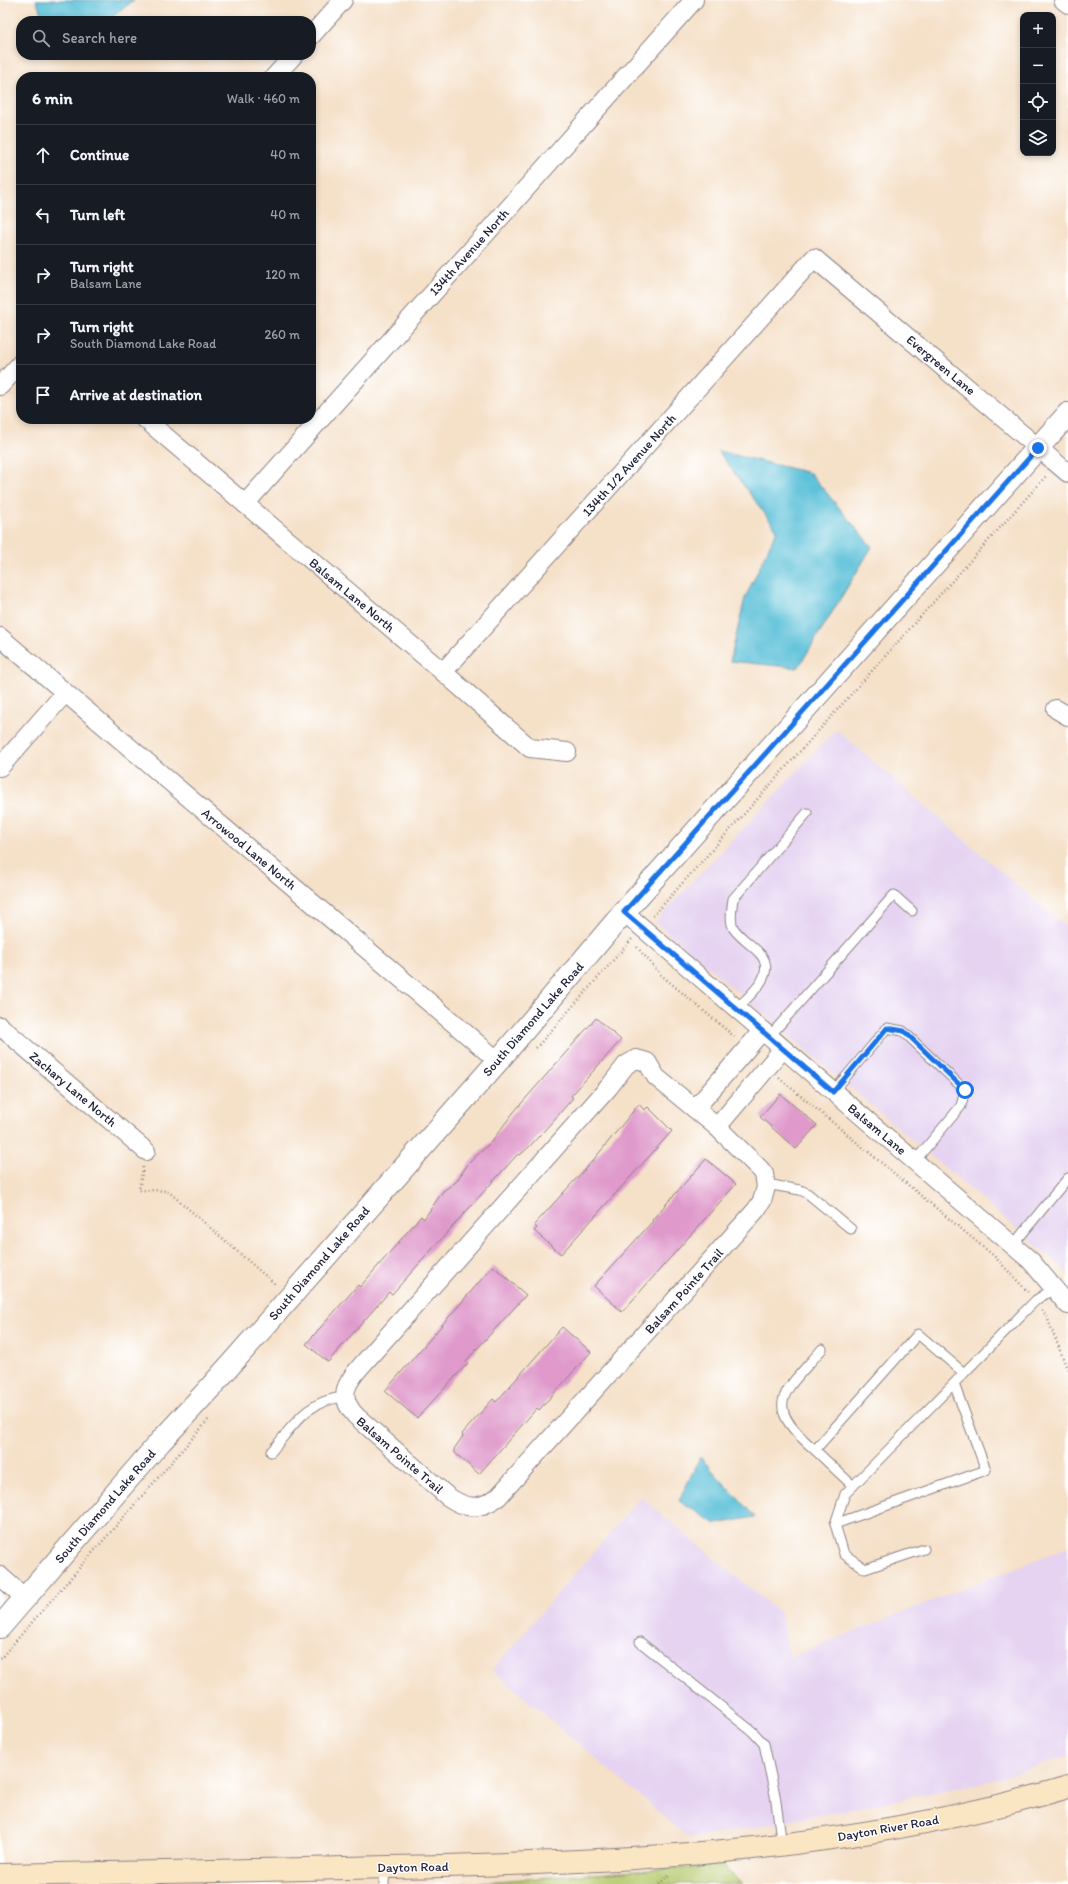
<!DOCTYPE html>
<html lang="en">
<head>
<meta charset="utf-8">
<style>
	:root { --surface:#171b24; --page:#20242c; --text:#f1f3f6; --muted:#9ea1a6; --line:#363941 }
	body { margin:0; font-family:Itim,sans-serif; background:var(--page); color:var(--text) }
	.controls { position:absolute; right:12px; top:12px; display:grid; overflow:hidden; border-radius:8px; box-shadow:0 2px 6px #0003 }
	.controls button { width:36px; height:36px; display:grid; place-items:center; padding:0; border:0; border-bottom:1px solid var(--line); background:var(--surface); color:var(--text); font:20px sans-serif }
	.stop { position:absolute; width:12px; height:12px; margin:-9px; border:3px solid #1a73e8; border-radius:50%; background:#fff }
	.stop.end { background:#1a73e8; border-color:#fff; box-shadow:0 1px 4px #0008 }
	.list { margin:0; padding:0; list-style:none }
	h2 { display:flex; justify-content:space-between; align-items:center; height:52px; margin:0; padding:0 16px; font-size:17px }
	h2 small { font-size:13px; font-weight:400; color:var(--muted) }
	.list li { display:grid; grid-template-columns:26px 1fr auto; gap:12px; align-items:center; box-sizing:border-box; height:60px; padding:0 16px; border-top:1px solid var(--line) }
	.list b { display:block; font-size:15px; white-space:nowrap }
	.list p { margin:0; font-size:13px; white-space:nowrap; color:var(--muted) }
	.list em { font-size:13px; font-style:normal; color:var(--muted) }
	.icon { flex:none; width:22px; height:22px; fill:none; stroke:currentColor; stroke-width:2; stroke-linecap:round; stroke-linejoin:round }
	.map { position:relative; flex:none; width:1068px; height:1884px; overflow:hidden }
	.search { position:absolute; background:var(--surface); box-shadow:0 2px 6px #0003; left:16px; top:16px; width:300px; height:44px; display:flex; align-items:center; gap:10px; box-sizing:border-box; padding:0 14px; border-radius:16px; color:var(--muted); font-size:15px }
	.panel { position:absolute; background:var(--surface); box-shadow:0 2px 6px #0003; left:16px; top:72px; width:300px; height:352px; border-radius:16px }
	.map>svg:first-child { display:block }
	.built { fill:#e5d3f1 }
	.green { fill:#b6ca6e; stroke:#6c7654 }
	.water { fill:#5ac0d8; stroke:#3e718a }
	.building { fill:#df99cb }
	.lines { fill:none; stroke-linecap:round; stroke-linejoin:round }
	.service-casing { stroke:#8c8182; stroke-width:11 }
	.minor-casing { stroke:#8c8182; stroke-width:20 }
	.tertiary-casing { stroke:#8c8182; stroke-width:24 }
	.secondary-casing { stroke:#8c8182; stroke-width:24 }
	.path { stroke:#8c8182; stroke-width:2.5; stroke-dasharray:1 3; stroke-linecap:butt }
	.service { stroke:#fff; stroke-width:9 }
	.minor { stroke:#fff; stroke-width:18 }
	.tertiary { stroke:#fff; stroke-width:22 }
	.secondary { stroke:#fbe6c4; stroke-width:22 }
	.route { stroke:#1a73e8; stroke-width:5 }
	.labels { text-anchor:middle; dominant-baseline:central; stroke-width:3; stroke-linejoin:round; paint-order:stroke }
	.street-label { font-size:13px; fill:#22223b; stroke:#fff }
</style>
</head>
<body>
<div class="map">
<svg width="1068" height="1884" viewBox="0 0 1068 1884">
	<rect width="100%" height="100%" fill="#fff"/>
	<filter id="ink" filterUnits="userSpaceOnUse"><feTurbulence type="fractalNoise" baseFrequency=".025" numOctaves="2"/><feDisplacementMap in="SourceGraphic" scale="8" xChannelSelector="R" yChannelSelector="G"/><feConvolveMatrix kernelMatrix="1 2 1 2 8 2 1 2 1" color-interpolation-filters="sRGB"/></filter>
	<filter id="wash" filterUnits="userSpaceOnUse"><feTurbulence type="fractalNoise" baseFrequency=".012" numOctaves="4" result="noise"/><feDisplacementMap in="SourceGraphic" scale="16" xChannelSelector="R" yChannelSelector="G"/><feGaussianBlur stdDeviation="0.9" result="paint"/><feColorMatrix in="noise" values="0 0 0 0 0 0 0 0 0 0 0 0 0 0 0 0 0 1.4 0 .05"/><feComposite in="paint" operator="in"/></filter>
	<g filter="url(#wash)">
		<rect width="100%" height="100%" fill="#f5e0c8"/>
		<g class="built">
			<path d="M836,729L1068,929V1274L1062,1267L655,922Z"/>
			<path d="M641,1497L780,1613L790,1657L1068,1547V1756L1000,1779L837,1812L690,1839L492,1670Z"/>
		</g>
		<path class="green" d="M721,1865L743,1884H454Z"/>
		<g class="water">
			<path d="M36,0H134L107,21H44Z"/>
			<path d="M718,451L810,473L872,547L798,668L730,661L745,598L777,530Z"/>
			<path d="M700,1457L755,1517L716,1524L679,1501Z"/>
		</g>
		<g id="blocks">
			<g class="building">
				<path d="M596,1018L621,1040L571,1096L573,1098L552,1122L530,1146L520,1155L518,1154L497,1177L392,1294L389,1292L328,1362L306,1344L358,1285L360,1287L421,1216L424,1219L443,1191L456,1182L468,1164L492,1141L513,1113Z"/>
				<path d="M780,1094L817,1125L796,1149L760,1117Z"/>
				<path d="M639,1104L644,1110L648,1107L672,1131L561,1254L534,1231L537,1228L534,1225L595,1158Z"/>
				<path d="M706,1159L736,1184L622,1312L594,1286L653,1221L652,1220Z"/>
				<path d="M493,1266L526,1295L466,1361L468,1363L417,1418L385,1391Z"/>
				<path d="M562,1327L591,1352L539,1410L537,1408L479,1474L455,1453L454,1449L463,1436L462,1434L493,1399L496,1402Z"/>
			</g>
		</g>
	</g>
	<g filter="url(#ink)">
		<use href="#blocks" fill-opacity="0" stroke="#8c8182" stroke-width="1"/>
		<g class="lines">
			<defs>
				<g id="service">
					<path d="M736,1009C748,997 777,975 761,955C754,946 741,939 734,929C729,922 732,907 733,899L807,813"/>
					<path d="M769,1037L894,895L912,911"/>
					<path d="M833,1092L887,1028L903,1031L965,1090L961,1106L915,1161"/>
					<path d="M766,1184L800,1190L807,1193L851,1229"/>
					<path d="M1013,1245L1068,1178"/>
					<path d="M815,1450C760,1403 784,1394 822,1349"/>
					<path d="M271,1452C294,1425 306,1400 345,1397"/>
					<path d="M853,1486L815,1450L918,1334L964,1373"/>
					<path d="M835,1524L986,1470L954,1384"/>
					<path d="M924,1549L865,1569L844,1554L835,1524L845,1494L1036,1300L1055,1288"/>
					<path d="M640,1642L753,1732L764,1744L775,1795L782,1845"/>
					<path d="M384,1884L385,1867"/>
				</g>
				<g id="minor">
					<path d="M1063,0L1068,4"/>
					<path d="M311,36L343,0"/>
					<path d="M274,77L294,55"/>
					<path d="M0,386L21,363"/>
					<path d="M145,419L443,672L530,748L567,752"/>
					<path d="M245,504L694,0"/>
					<path d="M0,637L498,1061"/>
					<path d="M443,672L814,258L1068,473"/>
					<path d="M1056,709L1068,716"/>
					<path d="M0,767L65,693"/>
					<path d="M624,912L1031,1261L1068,1305"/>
					<path d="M0,1026L146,1151"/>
					<path d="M636,1059L647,1062L656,1077L717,1127L760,1169L764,1174L766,1187L762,1201L756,1210L498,1497C478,1511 466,1509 447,1496L356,1416C338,1397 345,1384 361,1366L609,1087L626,1065Z"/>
					<path d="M695,1109L762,1031"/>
					<path d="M717,1127L783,1049"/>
					<path d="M0,1576L25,1598"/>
				</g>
				<path id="tertiary" d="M0,1627L160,1442L210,1388L498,1061L624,912L1068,414"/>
				<path id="secondary" d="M0,1875C130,1873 259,1870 389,1867C617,1863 848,1853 1068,1787"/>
			</defs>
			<use href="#service" class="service-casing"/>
			<use href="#minor" class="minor-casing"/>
			<use href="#tertiary" class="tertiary-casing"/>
			<use href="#secondary" class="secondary-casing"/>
			<g class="path">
				<path d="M653,916L1047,475"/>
				<path d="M637,947L661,975L736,1038"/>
				<path d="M536,1048L632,939"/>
				<path d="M779,1078L994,1256L1028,1292"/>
				<path d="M143,1167L139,1190C149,1191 159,1189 169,1192L276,1285"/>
				<path d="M1042,1310L1047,1317L1068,1371"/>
				<path d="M0,1659L210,1418"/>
				<path d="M659,1884L670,1874"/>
			</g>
			<use href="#service" class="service"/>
			<use href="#minor" class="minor"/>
			<use href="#tertiary" class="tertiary"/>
			<use href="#secondary" class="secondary"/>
		</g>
	</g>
	<g class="lines" filter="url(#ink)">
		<path class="route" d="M965,1090L904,1031L887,1028L833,1092L624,912L1038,448"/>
	</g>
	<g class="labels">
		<g class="street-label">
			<text transform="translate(469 252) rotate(-48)">134th Avenue North</text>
			<text transform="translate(941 365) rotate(40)">Evergreen Lane</text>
			<text transform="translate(629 465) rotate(-48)">134th 1/2 Avenue North</text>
			<text transform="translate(352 595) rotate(40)">Balsam Lane North</text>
			<text transform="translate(249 849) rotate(40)">Arrowood Lane North</text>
			<text transform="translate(533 1019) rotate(-49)">South Diamond Lake Road</text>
			<text transform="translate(73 1089) rotate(40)">Zachary Lane North</text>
			<text transform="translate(877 1129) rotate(40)">Balsam Lane</text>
			<text transform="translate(319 1263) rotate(-49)">South Diamond Lake Road</text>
			<text transform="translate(684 1291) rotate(-48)">Balsam Pointe Trail</text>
			<text transform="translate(400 1455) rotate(41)">Balsam Pointe Trail</text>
			<text transform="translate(105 1506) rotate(-49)">South Diamond Lake Road</text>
			<text transform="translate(888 1828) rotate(-10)">Dayton River Road</text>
			<text transform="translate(413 1867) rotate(-1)">Dayton Road</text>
		</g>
	</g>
</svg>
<div class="controls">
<button>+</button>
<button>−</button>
<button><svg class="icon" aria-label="locate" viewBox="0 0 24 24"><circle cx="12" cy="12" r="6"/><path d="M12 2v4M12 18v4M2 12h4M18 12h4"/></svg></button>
<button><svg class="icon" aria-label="layers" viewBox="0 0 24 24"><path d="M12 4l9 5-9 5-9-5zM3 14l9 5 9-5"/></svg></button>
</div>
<div class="stop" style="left:965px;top:1090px"></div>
<div class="stop end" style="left:1038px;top:448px"></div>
<div class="search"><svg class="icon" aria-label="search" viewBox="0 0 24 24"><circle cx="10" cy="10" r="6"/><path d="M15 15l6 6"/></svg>Search here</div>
<section class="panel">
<h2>6 min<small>Walk · 460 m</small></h2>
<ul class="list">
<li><svg class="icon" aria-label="ahead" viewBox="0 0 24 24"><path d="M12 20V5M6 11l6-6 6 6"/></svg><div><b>Continue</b></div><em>40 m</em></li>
<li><svg class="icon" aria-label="left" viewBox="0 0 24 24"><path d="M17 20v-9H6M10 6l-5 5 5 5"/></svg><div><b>Turn left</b></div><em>40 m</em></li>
<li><svg class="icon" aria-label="right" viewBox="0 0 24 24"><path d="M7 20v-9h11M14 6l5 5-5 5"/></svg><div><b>Turn right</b><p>Balsam Lane</p></div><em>120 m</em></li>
<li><svg class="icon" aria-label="right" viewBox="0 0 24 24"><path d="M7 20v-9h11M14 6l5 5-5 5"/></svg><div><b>Turn right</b><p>South Diamond Lake Road</p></div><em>260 m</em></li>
<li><svg class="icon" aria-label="arrive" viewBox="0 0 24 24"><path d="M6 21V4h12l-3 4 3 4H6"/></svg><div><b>Arrive at destination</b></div></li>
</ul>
</section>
</div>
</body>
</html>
